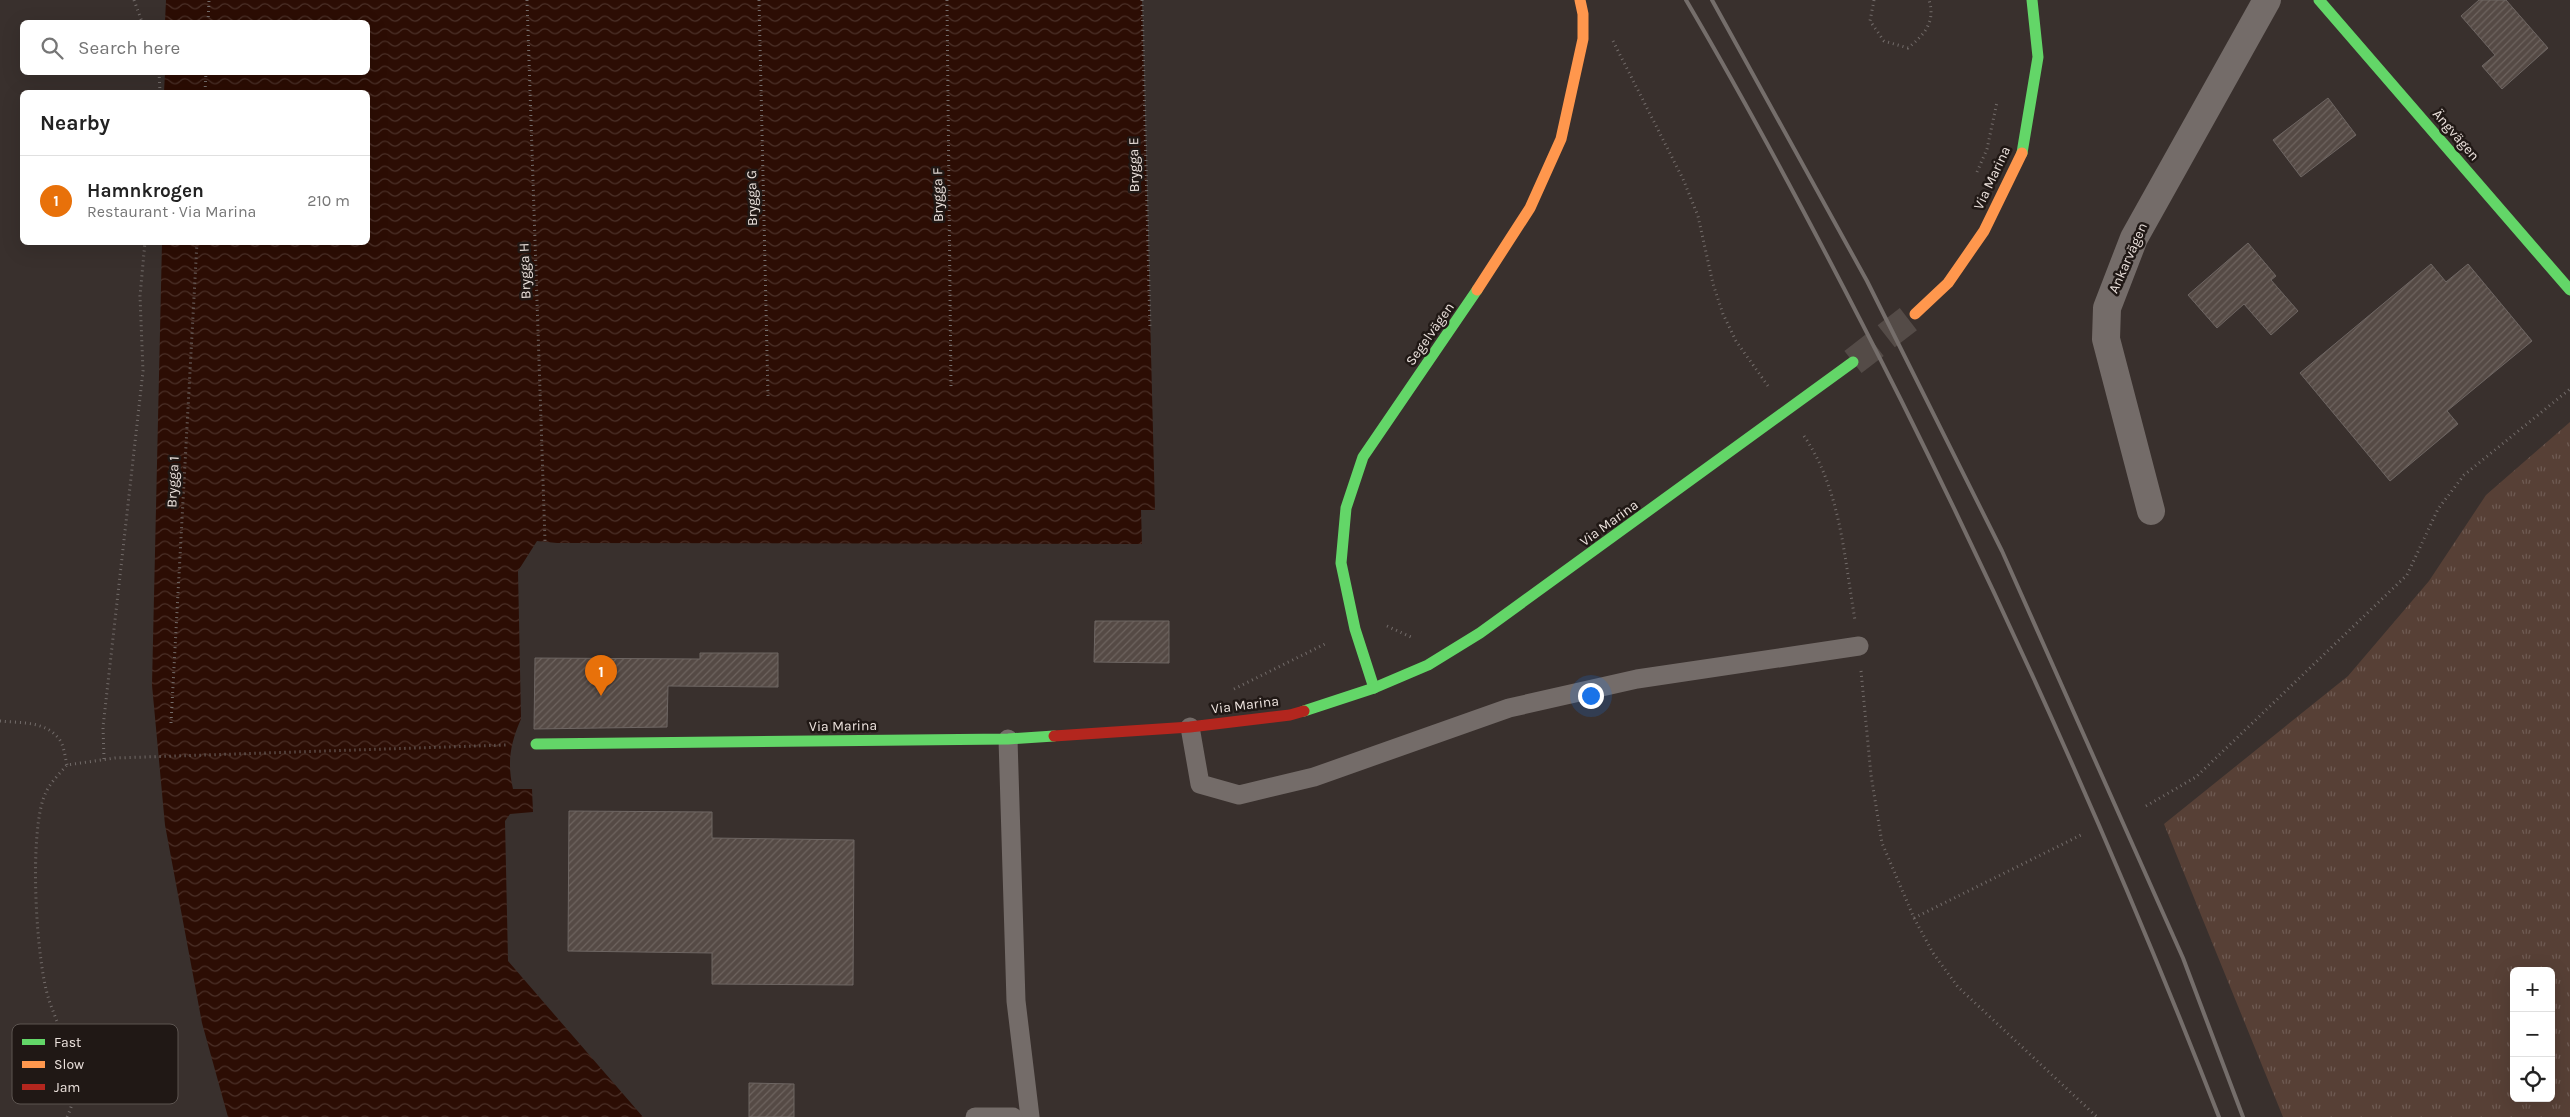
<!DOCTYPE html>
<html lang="en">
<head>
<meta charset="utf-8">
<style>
	:root { --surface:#fff; --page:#f2f2f2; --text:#222; --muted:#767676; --line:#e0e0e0; --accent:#615c5a }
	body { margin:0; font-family:Karla,sans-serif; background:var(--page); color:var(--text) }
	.controls { position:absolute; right:15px; bottom:15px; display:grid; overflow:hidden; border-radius:8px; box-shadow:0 5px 20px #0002 }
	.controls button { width:45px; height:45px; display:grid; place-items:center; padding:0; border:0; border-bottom:1px solid var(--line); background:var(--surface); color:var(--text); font:25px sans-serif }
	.you { position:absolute; left:1590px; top:695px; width:18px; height:18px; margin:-12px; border:4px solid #fff; border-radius:50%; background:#1a73e8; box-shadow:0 0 0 8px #1a73e833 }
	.badge { display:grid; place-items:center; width:32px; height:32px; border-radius:50%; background:var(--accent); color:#fff; font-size:16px; font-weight:700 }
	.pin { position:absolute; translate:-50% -41px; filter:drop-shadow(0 1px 2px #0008) }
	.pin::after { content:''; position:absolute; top:26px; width:18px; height:15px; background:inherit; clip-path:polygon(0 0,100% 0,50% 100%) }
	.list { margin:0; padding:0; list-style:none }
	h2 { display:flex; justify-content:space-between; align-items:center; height:65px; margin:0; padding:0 20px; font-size:21px }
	h2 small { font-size:16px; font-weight:400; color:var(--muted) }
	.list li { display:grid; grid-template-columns:32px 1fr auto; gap:15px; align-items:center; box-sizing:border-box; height:90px; padding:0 20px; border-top:1px solid var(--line) }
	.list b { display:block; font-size:19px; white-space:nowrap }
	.list p { margin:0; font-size:16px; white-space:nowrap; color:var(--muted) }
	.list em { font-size:16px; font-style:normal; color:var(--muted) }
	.icon { flex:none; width:28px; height:28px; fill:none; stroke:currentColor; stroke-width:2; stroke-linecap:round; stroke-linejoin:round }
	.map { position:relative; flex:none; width:2570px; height:1117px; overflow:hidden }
	.search { position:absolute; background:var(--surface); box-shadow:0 5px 20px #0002; left:20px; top:20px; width:350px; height:55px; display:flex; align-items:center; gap:12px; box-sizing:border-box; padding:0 18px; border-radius:8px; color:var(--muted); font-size:19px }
	.panel { position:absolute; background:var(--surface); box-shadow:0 5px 20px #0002; left:20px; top:90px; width:350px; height:155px; border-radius:8px }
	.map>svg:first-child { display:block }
	.grass { fill:url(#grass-tufts); fill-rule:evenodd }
	.water { fill:url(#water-waves) }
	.building { fill:url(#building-hatch); stroke:#6e6663 }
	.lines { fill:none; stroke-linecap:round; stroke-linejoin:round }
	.secondary-tunnel { stroke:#544b47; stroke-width:28; stroke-dasharray:28 14; stroke-linecap:butt }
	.path { stroke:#736c6a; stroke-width:3; stroke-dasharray:1 4; stroke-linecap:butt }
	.lane { stroke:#746c69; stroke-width:19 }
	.street { stroke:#746c69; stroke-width:28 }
	.fast { stroke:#63d668; stroke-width:11 }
	.slow { stroke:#ff974d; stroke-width:11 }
	.jam { stroke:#b3261e; stroke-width:11 }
	.rail { stroke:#756e6b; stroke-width:4 }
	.labels { text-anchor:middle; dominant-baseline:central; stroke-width:5; stroke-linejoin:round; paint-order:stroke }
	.street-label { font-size:14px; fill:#ece2dd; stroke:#201815 }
	.key { fill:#201815; stroke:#5d5551; stroke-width:1 }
	.key-label { font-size:14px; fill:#ece2dd }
</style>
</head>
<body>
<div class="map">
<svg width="2570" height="1117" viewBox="0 0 2570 1117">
	<defs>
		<pattern id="grass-tufts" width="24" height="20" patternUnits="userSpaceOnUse" patternTransform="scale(1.25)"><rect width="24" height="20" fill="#574036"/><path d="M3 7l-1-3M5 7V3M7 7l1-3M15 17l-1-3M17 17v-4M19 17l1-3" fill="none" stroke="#6f5b53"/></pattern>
		<pattern id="water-waves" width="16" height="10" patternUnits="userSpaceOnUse" patternTransform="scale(1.25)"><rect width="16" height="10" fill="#2c0d04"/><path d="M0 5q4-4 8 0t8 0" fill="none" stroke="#4b3028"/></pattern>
		<pattern id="building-hatch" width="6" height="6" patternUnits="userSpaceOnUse" patternTransform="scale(1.25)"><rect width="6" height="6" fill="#554a45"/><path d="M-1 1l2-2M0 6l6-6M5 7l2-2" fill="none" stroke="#6e645f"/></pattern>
	</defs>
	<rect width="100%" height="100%" fill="#39302d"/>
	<path class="grass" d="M2570,422V1117H2283L2164,824L2348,676L2429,581L2486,495ZM2514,971H2551V1098H2514Z"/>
	<path class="water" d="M166,0H1142L1155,510H1141L1142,544L557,543L537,541L518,571L521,719C510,744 507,763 513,789H532L533,812L510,814L505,821L508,961L643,1117H228L202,1023L165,825L152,685L162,243L368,242V92H164L165,73L368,72V22H165Z"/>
	<g class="building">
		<path d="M2479,0H2506L2548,48L2502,89L2482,66L2495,55L2461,16Z"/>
		<path d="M2328,98L2356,135L2301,177L2273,140Z"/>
		<path d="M2248,243L2276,276L2271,280L2298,311L2271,335L2244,304L2217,328L2188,295Z"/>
		<path d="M2431,264L2446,282L2468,264L2532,341L2447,411L2458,424L2390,481L2300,373Z"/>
		<path d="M1095,621H1169V663L1094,662Z"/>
		<path d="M700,653H778V687L668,686L667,727L534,729L535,658L700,659Z"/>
		<path d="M569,811L712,812V838L854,840L853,985L712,984V953L568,951Z"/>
		<path d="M749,1083L794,1084V1117H749Z"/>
	</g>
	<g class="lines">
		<path class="secondary-tunnel" d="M1853,362L1915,314"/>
		<g class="path">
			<path d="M134,0L142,22"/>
			<path d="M527,0L545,541"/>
			<path d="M759,0L768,396"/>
			<path d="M947,0L951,389"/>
			<path d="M1142,0L1150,329"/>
			<path d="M1874,0L1870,21L1884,41L1908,48C1924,35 1936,22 1929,0"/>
			<path d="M208,22L209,0"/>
			<path d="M1613,41L1683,179L1698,216L1713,284L1723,314L1736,341L1768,386"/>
			<path d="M159,72L160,92"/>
			<path d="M205,92L206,72"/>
			<path d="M1977,172L1987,149L1997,102"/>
			<path d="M1804,436C1841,490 1844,557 1855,620"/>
			<path d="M1387,626L1413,638"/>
			<path d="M1861,671L1871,775L1882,843L1914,918L1933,953L1958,987L2097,1117"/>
			<path d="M1234,689L1327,643"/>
			<path d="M0,721C20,723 46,721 59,739C64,745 65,757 67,765"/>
			<path d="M171,723L197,242"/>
			<path d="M104,759L103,727L143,371L140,296L145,242"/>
			<path d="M2146,806L2196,777L2407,575L2438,509L2464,475L2570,389"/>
			<path d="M1914,918L2081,835"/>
			<path d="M67,1117C87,1076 62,1039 49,1000C36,962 28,828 46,792C51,782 60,773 67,765L115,758L506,745"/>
		</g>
		<g class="lane">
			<path d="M1190,727L1200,784L1239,795L1314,777L1509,708L1637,679L1859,646"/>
			<path d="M1008,739L1016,1001L1030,1117"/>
			<path d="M975,1117H1013"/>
		</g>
		<path class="street" d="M2151,511L2106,339L2107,308L2134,238L2267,0"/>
		<g class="fast">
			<path d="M2319,0L2570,290"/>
			<path d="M2022,153L2038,57L2032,0"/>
			<path d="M1374,688L1355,629L1341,563L1346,508L1363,457L1477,290"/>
			<path d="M1304,711L1374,688L1428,665L1480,633L1853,362"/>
			<path d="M536,744L1008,739L1054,736"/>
		</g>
		<g class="slow">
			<path d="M1477,290L1530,208L1561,139L1583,39V14L1580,0"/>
			<path d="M1915,314L1948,283L1984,231L2022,153"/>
		</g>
		<path class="jam" d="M1054,736L1190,727L1290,715L1304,711"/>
		<g class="rail">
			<path d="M1686,0C1763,131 1833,265 1901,400C2018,635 2124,873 2219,1117"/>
			<path d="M1712,0L1867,281L2002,551L2183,958L2243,1117"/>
		</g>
	</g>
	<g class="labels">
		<g class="street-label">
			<text transform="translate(2456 135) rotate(49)">Ängvägen</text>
			<text transform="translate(1134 165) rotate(-91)">Brygga E</text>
			<text transform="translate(1992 178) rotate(-65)">Via Marina</text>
			<text transform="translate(938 195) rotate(-91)">Brygga F</text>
			<text transform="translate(752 198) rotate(-91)">Brygga G</text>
			<text transform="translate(2128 258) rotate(-66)">Ankarvägen</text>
			<text transform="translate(525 271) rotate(-92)">Brygga H</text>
			<text transform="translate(1430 334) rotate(-55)">Segelvägen</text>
			<text transform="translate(173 482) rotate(-87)">Brygga 1</text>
			<text transform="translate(1609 523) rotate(-36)">Via Marina</text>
			<text transform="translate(1245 705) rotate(-7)">Via Marina</text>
			<text transform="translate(843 726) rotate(-1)">Via Marina</text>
		</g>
	</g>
	<rect x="12" y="1024" width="166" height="80" rx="8" class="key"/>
	<rect x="22" y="1039" width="23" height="6" fill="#63d668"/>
	<rect x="22" y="1061" width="23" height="7" fill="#ff974d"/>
	<rect x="22" y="1084" width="23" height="6" fill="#b3261e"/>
	<g class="key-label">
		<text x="54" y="1047">Fast</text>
		<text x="54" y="1069">Slow</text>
		<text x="54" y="1092">Jam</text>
	</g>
</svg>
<div class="controls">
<button>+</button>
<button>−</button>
<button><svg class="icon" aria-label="locate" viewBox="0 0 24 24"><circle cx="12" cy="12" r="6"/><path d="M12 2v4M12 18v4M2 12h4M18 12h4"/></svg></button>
</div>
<div class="you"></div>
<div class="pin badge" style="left:601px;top:696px;background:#e8710a">1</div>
<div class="search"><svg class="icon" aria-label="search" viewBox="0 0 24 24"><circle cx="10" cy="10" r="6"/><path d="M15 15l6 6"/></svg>Search here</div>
<section class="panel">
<h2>Nearby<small></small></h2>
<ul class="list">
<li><span class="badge" style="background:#e8710a">1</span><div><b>Hamnkrogen</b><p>Restaurant · Via Marina</p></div><em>210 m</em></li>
</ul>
</section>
</div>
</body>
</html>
